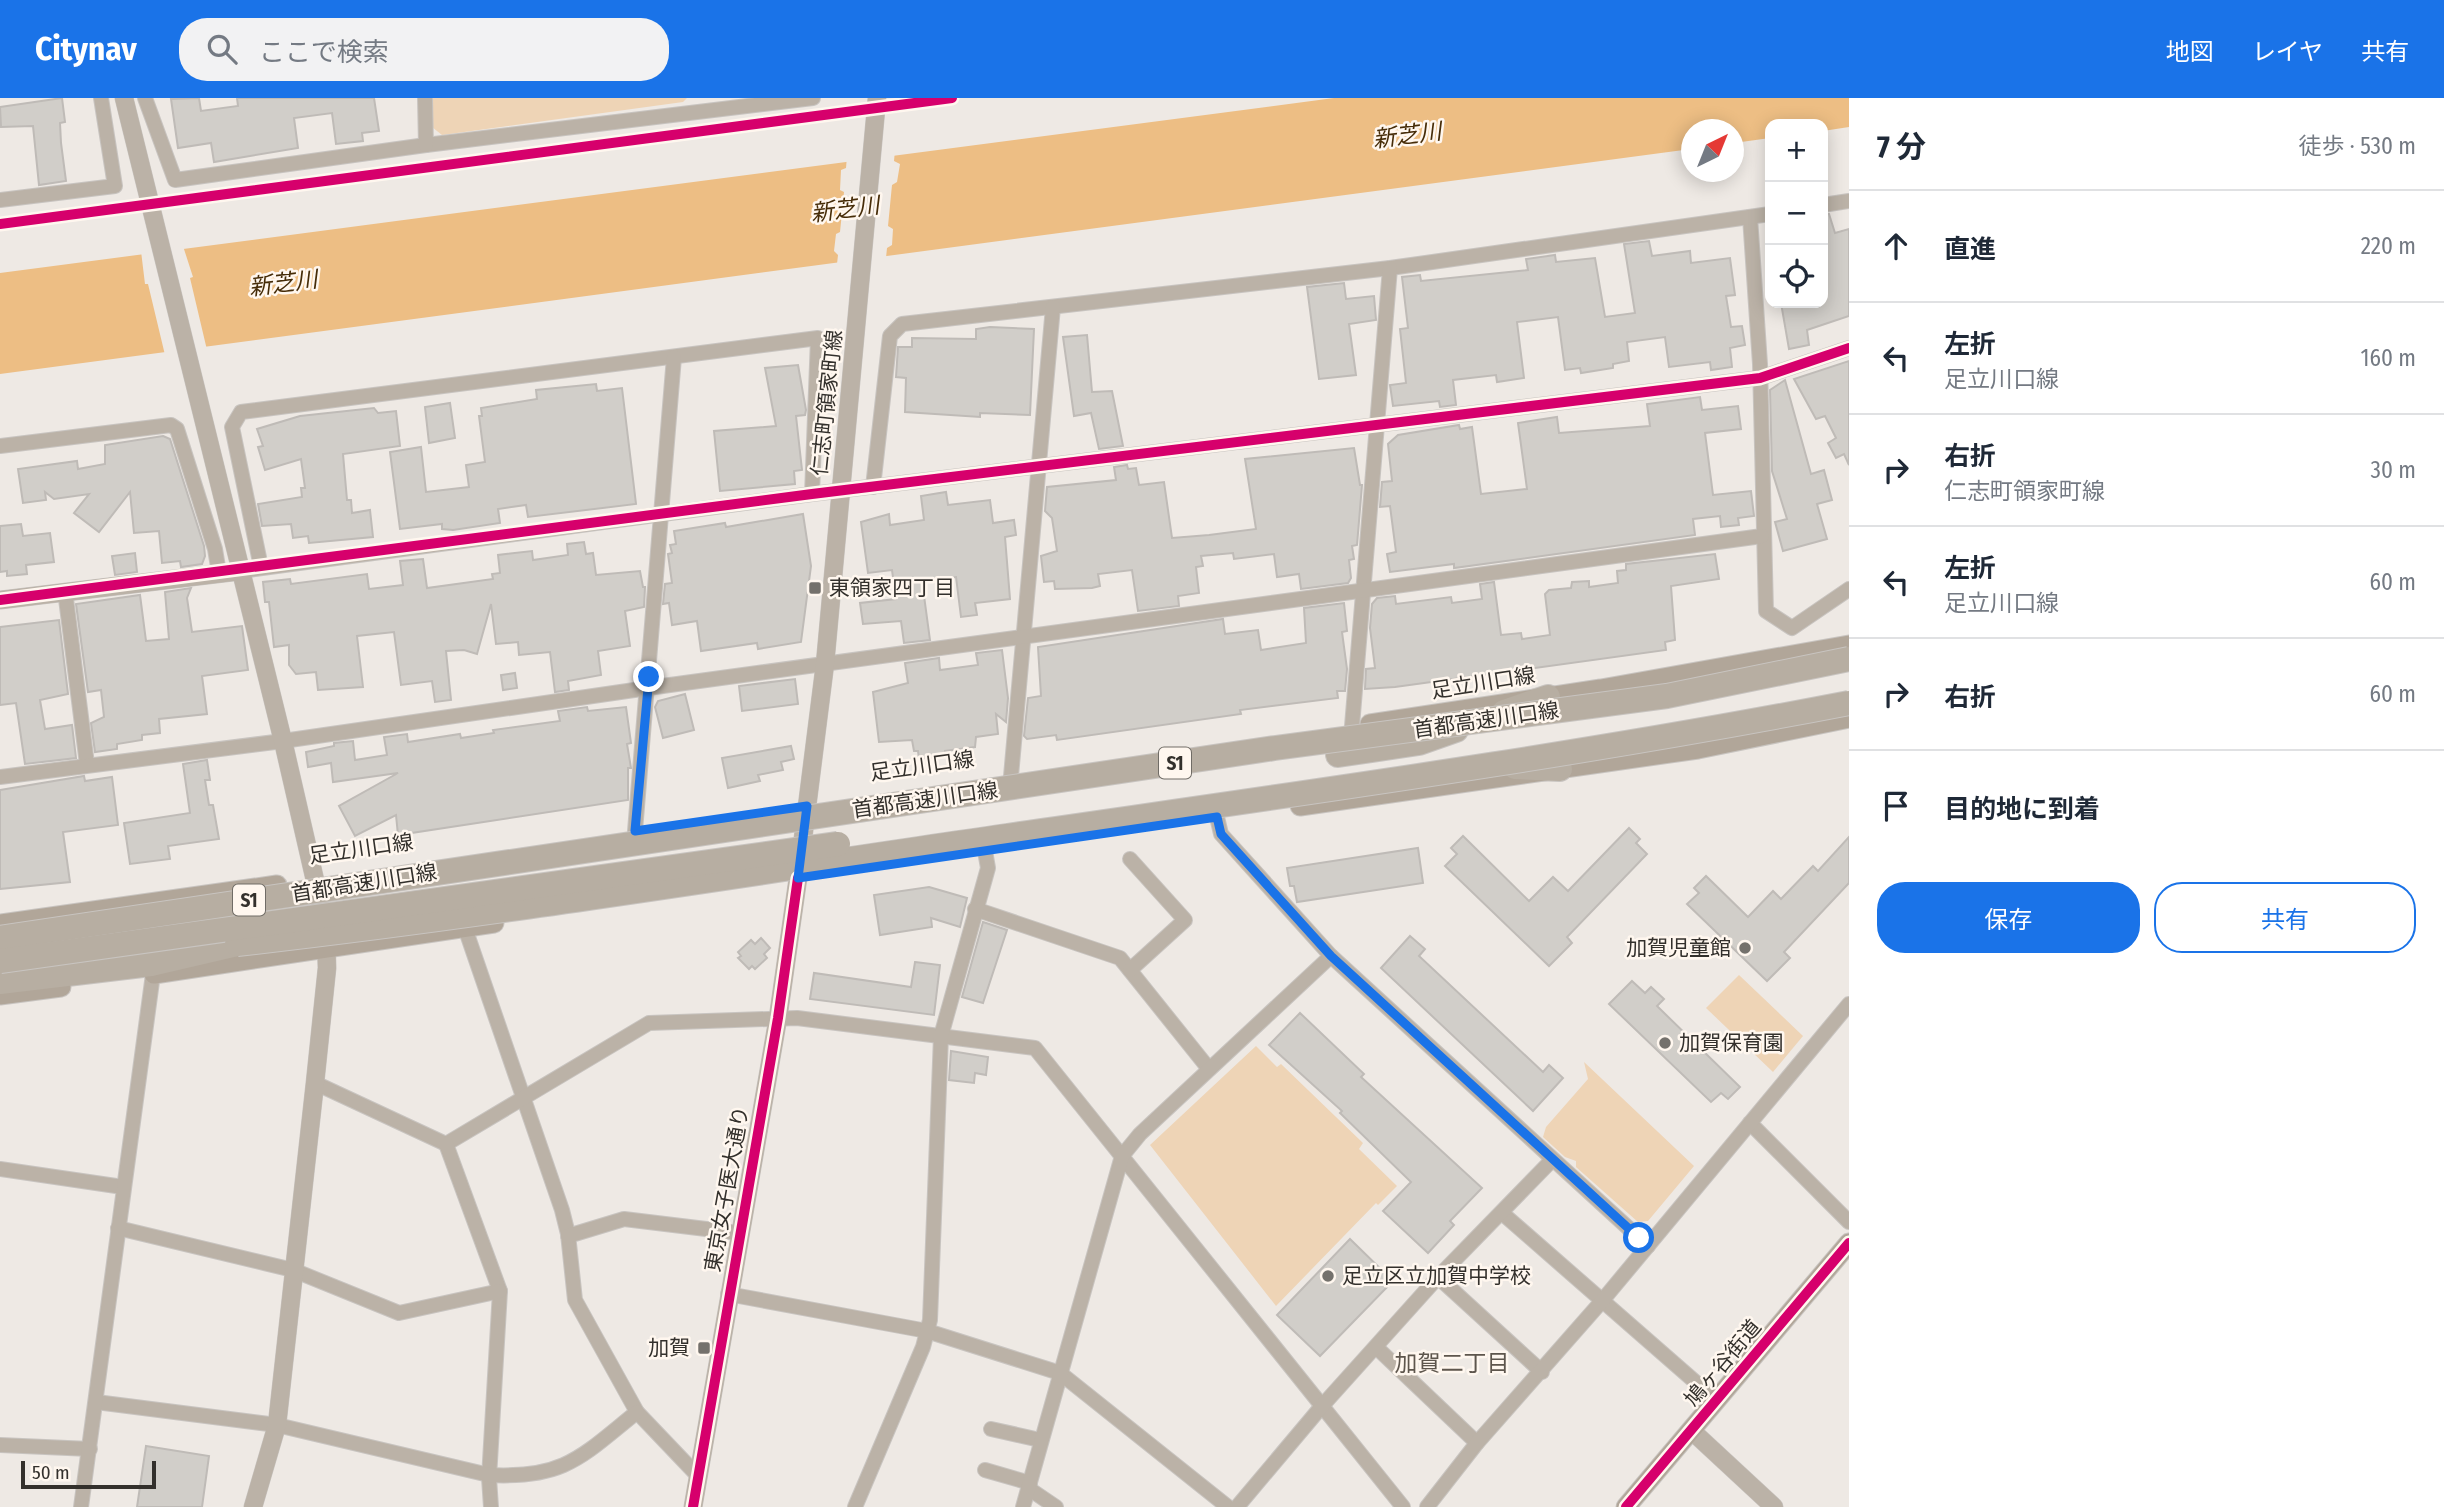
<!DOCTYPE html>
<html lang="ja">
<head>
<meta charset="utf-8">
<style>
	:root { --surface:#fff; --page:#f2f2f3; --text:#1f2937; --muted:#747a83; --line:#e0e1e3; --accent:#1a73e8 }
	body { margin:0; font-family:"Fira Sans Condensed","Noto Sans JP",sans-serif; background:var(--page); color:var(--text) }
	.controls { position:absolute; right:21px; top:21px; display:grid; overflow:hidden; border-radius:14px; box-shadow:0 4px 18px #0003 }
	.controls button { width:63px; height:63px; display:grid; place-items:center; padding:0; border:0; border-bottom:2px solid var(--line); background:var(--surface); color:var(--text); font:35px sans-serif }
	.compass { position:absolute; left:1681px; top:21px; width:63px; height:63px; border-radius:50%; background:var(--surface); box-shadow:0 4px 18px #0003; rotate:43deg }
	.scale { position:absolute; left:21px; bottom:18px; width:135px; box-sizing:border-box; padding-left:7px; border:4px solid #33302c; border-top:0; font-size:19px; line-height:24px; white-space:nowrap; color:#33302c; -webkit-text-stroke:5px #fff7ef; paint-order:stroke }
	.stop { position:absolute; width:21px; height:21px; margin:-16px; border:5px solid #1a73e8; border-radius:50%; background:#fff }
	.stop.end { background:#1a73e8; border-color:#fff; box-shadow:0 2px 7px #0008 }
	.list { margin:0; padding:0; list-style:none }
	h2 { display:flex; justify-content:space-between; align-items:center; height:91px; margin:0; padding:0 28px; font-size:30px }
	h2 small { font-size:23px; font-weight:400; color:var(--muted) }
	.list li { display:grid; grid-template-columns:46px 1fr auto; gap:21px; align-items:center; box-sizing:border-box; height:112px; padding:0 28px; border-top:2px solid var(--line) }
	.list b { display:block; font-size:26px; white-space:nowrap }
	.list p { margin:0; font-size:23px; white-space:nowrap; color:var(--muted) }
	.list em { font-size:23px; font-style:normal; color:var(--muted) }
	.actions { display:flex; gap:14px; padding:21px 28px }
	.actions a { flex:1; padding:16px 0; border:2px solid var(--accent); border-radius:28px; text-align:center; font-size:24px; color:var(--accent) }
	.actions .main { background:var(--accent); color:#fff }
	.icon { flex:none; width:38px; height:38px; fill:none; stroke:currentColor; stroke-width:2; stroke-linecap:round; stroke-linejoin:round }
	.map { position:relative; flex:none; width:1849px; height:1409px; overflow:hidden }
	header { display:flex; align-items:center; gap:42px; box-sizing:border-box; height:98px; padding:0 35px; background:var(--accent); color:#fff }
	header strong { font-size:33px }
	nav { display:flex; gap:38px; margin-inline-start:auto; font-size:24px }
	.search { width:490px; height:63px; background:var(--page); display:flex; align-items:center; gap:18px; box-sizing:border-box; padding:0 24px; border-radius:28px; color:var(--muted); font-size:26px }
	main { display:flex }
	aside { flex:1; background:var(--surface) }
	.map>svg:first-child { display:block }
	.green { fill:#eed4b6 }
	.water { fill:#edbe84 }
	.pier { fill:#eee9e4 }
	.building { fill:#d1cec9; stroke:#bfbbb7; stroke-width:2 }
	.lines { fill:none; stroke-linecap:round; stroke-linejoin:round }
	.minor-casing { stroke:#c8c4c0; stroke-width:16 }
	.tertiary-casing { stroke:#c8c4c0; stroke-width:19 }
	.secondary-casing { stroke:#c8c4c0; stroke-width:21 }
	.motorway-casing { stroke:#c8c4c0; stroke-width:26 }
	.minor { stroke:#bbb2a7; stroke-width:14 }
	.tertiary { stroke:#bbb2a7; stroke-width:18 }
	.secondary { stroke:#b1a699; stroke-width:19 }
	.motorway { stroke:#b7aea2; stroke-width:24 }
	.motorway-bridge-casing { stroke:#c8c4c0; stroke-width:26; stroke-linecap:butt }
	.motorway-bridge { stroke:#b7aea2; stroke-width:24 }
	.cycleway-casing { stroke:#fff7ef; stroke-width:15 }
	.cycleway { stroke:#d6006c; stroke-width:10 }
	.route { stroke:#1a73e8; stroke-width:9 }
	.poi-dot { fill:#74716c; stroke:#fff7ef; stroke-width:2.5 }
	.labels { text-anchor:middle; dominant-baseline:central; stroke-width:5; stroke-linejoin:round; paint-order:stroke }
	.shield { fill:#fff7ef; stroke:#706c66; stroke-width:2 }
	.shield-label { font-size:19px; font-weight:bold; fill:#33302c }
	.street-label { font-size:21px; fill:#33302c; stroke:#fff7ef }
	.poi-label { font-size:21px; fill:#33302c; stroke:#fff7ef; text-anchor:start }
	.water-label { font-size:23px; font-style:italic; fill:#462c08; stroke:#fff7ef }
	.neighbourhood-label { font-size:23px; fill:#5e564d; stroke:#fff7ef }
</style>
</head>
<body>
<header>
<strong>Citynav</strong>
<div class="search"><svg class="icon" aria-label="search" viewBox="0 0 24 24"><circle cx="10" cy="10" r="6"/><path d="M15 15l6 6"/></svg>ここで検索</div>
<nav><a>地図</a><a>レイヤ</a><a>共有</a></nav>
</header>
<main>
<div class="map">
<svg width="1849" height="1409" viewBox="0 0 1849 1409">
	<rect width="100%" height="100%" fill="#eee9e4"/>
	<g class="green">
		<path d="M433,0H687L683,4L442,37L432,29Z"/>
		<path d="M1739,877L1803,938L1773,974L1706,910Z"/>
		<path d="M1256,948L1277,969L1281,966L1363,1045L1359,1051L1397,1088L1378,1107L1376,1105L1276,1208L1150,1047Z"/>
		<path d="M1584,964L1694,1068L1648,1123L1638,1124L1576,1069V1063L1565,1059L1543,1039L1546,1029L1588,981Z"/>
	</g>
	<path class="water" d="M1334,0H1849V29L1823,33V26H1770V40L1734,45V32H1692L1691,51L0,276V175Z"/>
	<g class="pier">
		<path d="M895,52L894,63L900,66L897,84L892,87L888,128L893,131L892,147L887,150L886,160L837,166L838,157L834,153L836,136L840,134L844,94L840,92L841,72L846,70L847,58Z"/>
		<path d="M183,148L193,179L190,180L207,252L165,257L148,186H145L141,153Z"/>
	</g>
	<g class="building">
		<path d="M62,0L65,24L60,25L61,45L66,83L39,87L33,28L1,29L0,9Z"/>
		<path d="M199,0L201,13L238,8L237,0H374L379,33L362,35L363,43L336,46L332,15L294,20L298,50L214,64L211,45L178,50L171,1Z"/>
		<path d="M1823,116H1829L1835,135L1849,131V218L1807,232L1809,247L1789,251L1781,205H1823Z"/>
		<path d="M1649,143L1652,158L1690,153L1691,165L1730,160L1735,197L1726,198L1731,229L1742,228L1745,247L1730,250L1732,269L1711,272L1710,264L1669,269L1665,239L1627,244L1629,263L1613,266V270L1581,275L1580,270L1565,272L1558,219L1517,224L1524,280L1497,284L1496,277L1453,282L1456,307L1440,309L1439,303L1393,308L1390,287L1406,285L1400,231L1408,230L1402,179L1420,177L1421,183L1528,172L1526,161L1555,157L1556,164L1595,160L1605,219L1635,215L1624,146Z"/>
		<path d="M1344,185L1346,201L1374,198L1376,222L1349,226L1356,277L1319,281L1307,189Z"/>
		<path d="M990,229L1034,231L1030,317L980,315V319L905,314L906,280L896,279L898,249H912V240L976,241V231Z"/>
		<path d="M1087,237L1092,294L1112,293L1123,348L1099,351L1091,315L1074,318L1063,239Z"/>
		<path d="M1849,263V367L1844,356L1836,360L1828,345L1836,340L1825,318L1816,321L1794,281Z"/>
		<path d="M798,267L806,312L805,317L796,318L802,372L794,373L795,386L720,393L714,333L776,328L765,270Z"/>
		<path d="M1785,282L1811,376L1824,372L1832,402L1817,406L1827,441L1783,453L1775,424L1787,421L1772,373L1770,292Z"/>
		<path d="M596,286L597,293L622,290L636,406L528,419L526,407L498,411L500,425L453,432L442,431V426L400,431L390,354L421,349L426,394L469,389L466,367L485,364L479,318H482L481,310L537,301L536,292Z"/>
		<path d="M1700,299L1702,312L1738,308L1741,331L1705,335L1713,397L1751,393L1754,418L1738,420L1739,427L1721,429L1720,418L1693,421L1695,437L1454,470V466L1390,474L1387,456L1396,454L1390,408L1380,409L1382,384L1392,383L1388,346L1398,337L1459,327L1460,331L1472,329L1481,396L1527,391L1518,325L1557,319L1559,335L1650,328L1647,306Z"/>
		<path d="M450,305L455,340L429,345L425,309Z"/>
		<path d="M374,310L378,315L396,313L400,348L343,356L347,402H351L352,415L370,412L373,439L309,445L308,438L293,440L291,426L262,428L258,406L302,399L301,390H305L301,361L265,372L258,349L263,348L257,331L300,318Z"/>
		<path d="M163,338L170,341L204,448L205,458L202,466L181,469L180,463L162,465L159,433L134,435L130,394L99,434L74,415L89,396L54,401L45,394L46,402L23,405L18,371L77,363L78,371L105,366V347Z"/>
		<path d="M1354,350L1360,387H1362L1357,447L1352,448L1354,461L1349,462L1351,480L1348,485L1301,491L1299,476L1277,479L1274,456L1234,461L1233,455L1201,458L1203,468L1196,469L1199,495L1178,498L1179,508L1138,513L1132,472L1098,476L1100,488L1092,490L1055,491L1054,483L1044,484L1041,458L1057,453L1052,420L1045,413L1047,389L1116,382L1114,369L1127,367L1128,371L1136,370L1139,387L1164,384L1172,440L1209,437L1256,431L1245,361Z"/>
		<path d="M946,394L948,407L990,402L993,425L1014,422L1016,437L1005,439L1010,501L975,505L977,517L961,519L956,479L922,483L930,542L904,545L901,523L863,526L860,505L896,501L892,472L868,475L861,424L889,416L890,427L924,422L921,398Z"/>
		<path d="M803,416L811,468L801,544L758,551L757,545L701,553L697,523L672,527L669,505L663,506L665,486L672,485L668,456L672,455L670,447L676,446L674,433L725,425L726,429Z"/>
		<path d="M21,426L23,438L50,435L54,464L26,467L27,476L7,478V473L0,474V428Z"/>
		<path d="M584,444L586,456L593,455L596,477L640,473L643,489H645L644,509L625,513L630,548L598,553L601,577L568,583L569,592L555,594L550,554L519,557L518,544L496,546L491,506L477,556L464,552L446,553L451,602L435,604L432,583L401,587L394,534L357,538L363,589L318,592L316,574L296,576L289,567V547L274,549L269,504H265L263,484L290,481L291,486L367,476L369,491L403,487L400,463L423,461L427,490L493,481L492,476L500,475L498,457L532,453L533,462L568,457L567,446Z"/>
		<path d="M135,455L137,474L115,477L112,458Z"/>
		<path d="M1715,456L1719,481L1671,488L1675,542L1665,544L1666,552L1395,589L1365,591L1366,571L1375,570L1370,530L1372,506L1377,500L1395,498L1396,506L1451,499L1452,505L1482,501L1480,486L1494,484L1501,537L1521,535L1522,541L1550,537L1545,496L1549,492L1571,490L1572,484L1589,483V489L1618,485L1617,473L1626,472V466Z"/>
		<path d="M191,490L187,500L192,534L242,528L248,572L202,578L207,616L159,621L160,635L142,637V642L117,646V651L95,654L91,625L104,619L101,592L88,594L76,506L140,497L146,543L169,541L165,494Z"/>
		<path d="M1344,505L1347,533L1342,534L1347,571L1345,593H1337L1338,600L1240,612L1241,616L1057,642L1056,637L1027,641L1024,638L1028,600L1041,598L1038,549L1223,521L1225,536L1258,532L1261,552L1306,545L1304,510Z"/>
		<path d="M59,522L68,596L40,602L45,631L72,627L76,660L25,666L16,605L0,607V529Z"/>
		<path d="M1002,552L1008,600L1006,624L996,616L998,636L976,639L975,649L945,653V658L919,661L918,653H914L912,642L879,644L873,594L908,585L905,565L939,560L940,572L978,567L976,555Z"/>
		<path d="M515,575L517,590L503,592L501,577Z"/>
		<path d="M795,581L798,606L742,613L739,588Z"/>
		<path d="M685,596L694,632L663,640L655,609L658,603Z"/>
		<path d="M587,609L588,613L626,609L631,645L627,646L631,670H628V702L398,737L396,717L355,738L339,708L398,675L333,684L331,665L308,669L306,654L334,648V645L353,643L355,662L387,657L384,639L407,636L408,644L460,636L461,640L494,635L493,632L560,623L558,613Z"/>
		<path d="M791,648L794,661L781,664L783,672L758,677L760,683L728,690L722,660Z"/>
		<path d="M207,662L210,682H205L209,707H213L219,741L168,748L170,761L130,766L124,725L190,715L183,666Z"/>
		<path d="M84,678L85,683L112,679L118,727L63,734L70,784L0,791V692Z"/>
		<path d="M1629,730L1640,741L1636,745L1647,756L1567,839L1572,845L1549,868L1445,768L1457,756L1451,750L1463,738L1529,803L1553,779L1568,793Z"/>
		<path d="M1849,739V785L1784,854L1790,860L1767,883L1687,806L1699,795L1694,790L1706,778L1748,819L1773,793L1781,801L1813,768L1818,773Z"/>
		<path d="M1418,750L1423,785L1297,804L1294,788H1290L1287,770Z"/>
		<path d="M929,789L967,800L960,829L931,820L932,829L880,837L874,797Z"/>
		<path d="M983,824L1007,832L983,905L962,899Z"/>
		<path d="M1410,838L1425,851L1419,858L1543,974L1549,967L1563,980L1533,1013L1381,870Z"/>
		<path d="M761,840L770,850L764,856L767,860L755,871L752,868L749,871L738,860L741,858L738,854L751,842L755,846Z"/>
		<path d="M915,864L940,867L934,917L810,901L814,875L911,889Z"/>
		<path d="M1632,883L1645,895L1651,889L1664,901L1657,908L1740,989L1728,1001L1721,995L1711,1004L1609,906Z"/>
		<path d="M1300,915L1364,976L1361,979L1482,1090L1450,1123L1454,1127L1428,1155L1383,1113L1411,1084L1340,1015L1342,1013L1269,947Z"/>
		<path d="M951,953L988,959L986,977L975,975L974,985L949,982Z"/>
		<path d="M1350,1141L1393,1183L1320,1258L1277,1217Z"/>
		<path d="M146,1348L209,1358L202,1409H137Z"/>
	</g>
	<g class="lines">
		<defs>
			<g id="minor">
				<path d="M145,0L175,82L426,47L813,0"/>
				<path d="M425,0L426,47"/>
				<path d="M0,102L115,88L101,0"/>
				<path d="M1823,107L1849,103"/>
				<path d="M1750,119L1760,266L1766,513L1792,530L1849,491"/>
				<path d="M0,348L171,327L177,331L215,451L219,475"/>
				<path d="M873,389L890,238L902,226L1390,170L1770,116"/>
				<path d="M261,469L232,329L241,314L818,240L812,396"/>
				<path d="M241,473L812,396L1760,280L1849,250"/>
				<path d="M65,493L87,666"/>
				<path d="M1352,628L1390,170"/>
				<path d="M1011,678L1053,209"/>
				<path d="M0,679L283,643L648,590L1762,438"/>
				<path d="M1217,719L1221,736L1331,858L1648,1148"/>
				<path d="M635,733L674,259"/>
				<path d="M975,811L1120,860L1209,971"/>
				<path d="M465,830L562,1112L568,1136L575,1202L637,1314L698,1378"/>
				<path d="M1130,872L1185,822L1130,761"/>
				<path d="M315,985L446,1046L649,925L797,920L1035,950L1403,1409"/>
				<path d="M1750,1025L1849,1124"/>
				<path d="M446,1046L500,1193L489,1380L491,1409"/>
				<path d="M0,1071L123,1089"/>
				<path d="M1502,1115L1716,1302"/>
				<path d="M118,1130L293,1172L399,1215L500,1193"/>
				<path d="M568,1138L624,1121L739,1135"/>
				<path d="M1438,1179L1542,1274"/>
				<path d="M728,1196L927,1233L1060,1275L1228,1409"/>
				<path d="M1376,1249L1477,1345"/>
				<path d="M96,1304L277,1327L489,1377C565,1381 582,1358 637,1314"/>
				<path d="M991,1331L1040,1342"/>
				<path d="M0,1347L90,1351"/>
				<path d="M985,1372L1030,1385"/>
				<path d="M1028,1390L1056,1409"/>
				<path d="M81,1409L153,876"/>
				<path d="M855,1409L923,1249L930,1222L941,938L988,770L985,753"/>
				<path d="M1023,1409L1122,1058L1140,1036L1331,858"/>
				<path d="M1237,1409L1322,1308L1438,1179L1552,1062"/>
				<path d="M1427,1409L1477,1345L1602,1203L1849,906"/>
			</g>
			<g id="tertiary">
				<path d="M124,0L283,643L320,804"/>
				<path d="M0,502L241,473"/>
				<path d="M1691,1332L1774,1409"/>
				<path d="M253,1409L277,1327L315,985L327,870L326,838"/>
				<path d="M693,1409L778,920L798,780L825,566L877,0"/>
			</g>
			<g id="secondary">
				<path d="M1370,626L1601,591L1849,547"/>
				<path d="M1300,708L1698,651L1849,620"/>
				<path d="M0,826L277,787"/>
				<path d="M154,876L494,825"/>
				<path d="M0,897L61,889"/>
				<path d="M1626,1409L1849,1145"/>
			</g>
			<g id="motorway">
				<path d="M1504,614L1548,599"/>
				<path d="M1338,657L1419,645L1456,632"/>
				<path d="M1515,669L1560,671"/>
				<path d="M0,884L151,866L237,846"/>
			</g>
		</defs>
		<use href="#minor" class="minor-casing"/>
		<use href="#tertiary" class="tertiary-casing"/>
		<use href="#secondary" class="secondary-casing"/>
		<use href="#motorway" class="motorway-casing"/>
		<use href="#minor" class="minor"/>
		<use href="#tertiary" class="tertiary"/>
		<use href="#secondary" class="secondary"/>
		<use href="#motorway" class="motorway"/>
		<defs>
			<g id="motorway-bridge">
				<path d="M0,840L1275,650L1667,598L1849,561"/>
				<path d="M237,846C494,817 751,775 1007,738C1289,697 1570,659 1849,605"/>
				<path d="M0,863L838,746"/>
			</g>
		</defs>
		<use href="#motorway-bridge" class="motorway-bridge-casing"/>
		<use href="#motorway-bridge" class="motorway-bridge"/>
		<defs>
			<g id="cycleway">
				<path d="M0,126L952,0"/>
				<path d="M0,502L812,396L1760,280L1849,250"/>
				<path d="M693,1409L778,920L798,780"/>
				<path d="M1626,1409L1849,1145"/>
			</g>
		</defs>
		<use href="#cycleway" class="cycleway-casing"/>
		<use href="#cycleway" class="cycleway"/>
	</g>
	<g class="lines">
		<path class="route" d="M649,579L635,733L807,708L798,780L1217,719L1221,736L1331,858L1639,1140"/>
	</g>
	<g class="poi-dot">
		<rect x="808" y="483" width="14" height="14" rx="3.5"/>
		<circle cx="1745" cy="850" r="7"/>
		<circle cx="1665" cy="945" r="7"/>
		<circle cx="1328" cy="1178" r="7"/>
		<rect x="697" y="1243" width="14" height="14" rx="3.5"/>
	</g>
	<g class="labels">
		<g class="shield">
			<rect x="1159" y="649.5" width="32" height="31" rx="5"/>
			<rect x="233" y="786.5" width="32" height="31" rx="5"/>
		</g>
		<g class="shield-label">
			<text x="1175" y="665">S1</text>
			<text x="249" y="802">S1</text>
		</g>
		<g class="street-label">
			<text transform="translate(827 305) rotate(-84)">仁志町領家町線</text>
			<text transform="translate(1483 585) rotate(-9)">足立川口線</text>
			<text transform="translate(1486 622) rotate(-8)">首都高速川口線</text>
			<text transform="translate(922 668) rotate(-8)">足立川口線</text>
			<text transform="translate(925 702) rotate(-8)">首都高速川口線</text>
			<text transform="translate(361 751) rotate(-8)">足立川口線</text>
			<text transform="translate(364 785) rotate(-9)">首都高速川口線</text>
			<text transform="translate(727 1091) rotate(-80)">東京女子医大通り</text>
			<text transform="translate(1723 1265) rotate(-50)">鳩ヶ谷街道</text>
		</g>
		<g class="poi-label">
			<text x="829" y="490">東領家四丁目</text>
			<text x="1731" y="850" text-anchor="end">加賀児童館</text>
			<text x="1679" y="945">加賀保育園</text>
			<text x="1342" y="1178">足立区立加賀中学校</text>
			<text x="690" y="1250" text-anchor="end">加賀</text>
		</g>
		<g class="water-label">
			<text transform="translate(1407 37) rotate(-7)">新芝川</text>
			<text transform="translate(845 111) rotate(-7)">新芝川</text>
			<text transform="translate(283 185) rotate(-7)">新芝川</text>
		</g>
		<g class="neighbourhood-label">
			<text x="1452" y="1265">加賀二丁目</text>
		</g>
	</g>
</svg>
<div class="controls">
<button>+</button>
<button>−</button>
<button><svg class="icon" aria-label="locate" viewBox="0 0 24 24"><circle cx="12" cy="12" r="6"/><path d="M12 2v4M12 18v4M2 12h4M18 12h4"/></svg></button>
</div>
<svg class="compass" viewBox="-18 -18 36 36"><path d="M0-13l5 13h-10z" fill="#e53935"/><path d="M0 13l5-13h-10z" fill="#747a83"/></svg>
<div class="scale">50 m</div>
<div class="stop" style="left:1639px;top:1140px"></div>
<div class="stop end" style="left:649px;top:579px"></div>
</div>
<aside>
<h2>7 分<small>徒歩 · 530 m</small></h2>
<ul class="list">
<li><svg class="icon" aria-label="ahead" viewBox="0 0 24 24"><path d="M12 20V5M6 11l6-6 6 6"/></svg><div><b>直進</b></div><em>220 m</em></li>
<li><svg class="icon" aria-label="left" viewBox="0 0 24 24"><path d="M17 20v-9H6M10 6l-5 5 5 5"/></svg><div><b>左折</b><p>足立川口線</p></div><em>160 m</em></li>
<li><svg class="icon" aria-label="right" viewBox="0 0 24 24"><path d="M7 20v-9h11M14 6l5 5-5 5"/></svg><div><b>右折</b><p>仁志町領家町線</p></div><em>30 m</em></li>
<li><svg class="icon" aria-label="left" viewBox="0 0 24 24"><path d="M17 20v-9H6M10 6l-5 5 5 5"/></svg><div><b>左折</b><p>足立川口線</p></div><em>60 m</em></li>
<li><svg class="icon" aria-label="right" viewBox="0 0 24 24"><path d="M7 20v-9h11M14 6l5 5-5 5"/></svg><div><b>右折</b></div><em>60 m</em></li>
<li><svg class="icon" aria-label="arrive" viewBox="0 0 24 24"><path d="M6 21V4h12l-3 4 3 4H6"/></svg><div><b>目的地に到着</b></div></li>
</ul>
<div class="actions"><a class="main">保存</a><a>共有</a></div>
</aside>
</main>
</body>
</html>
